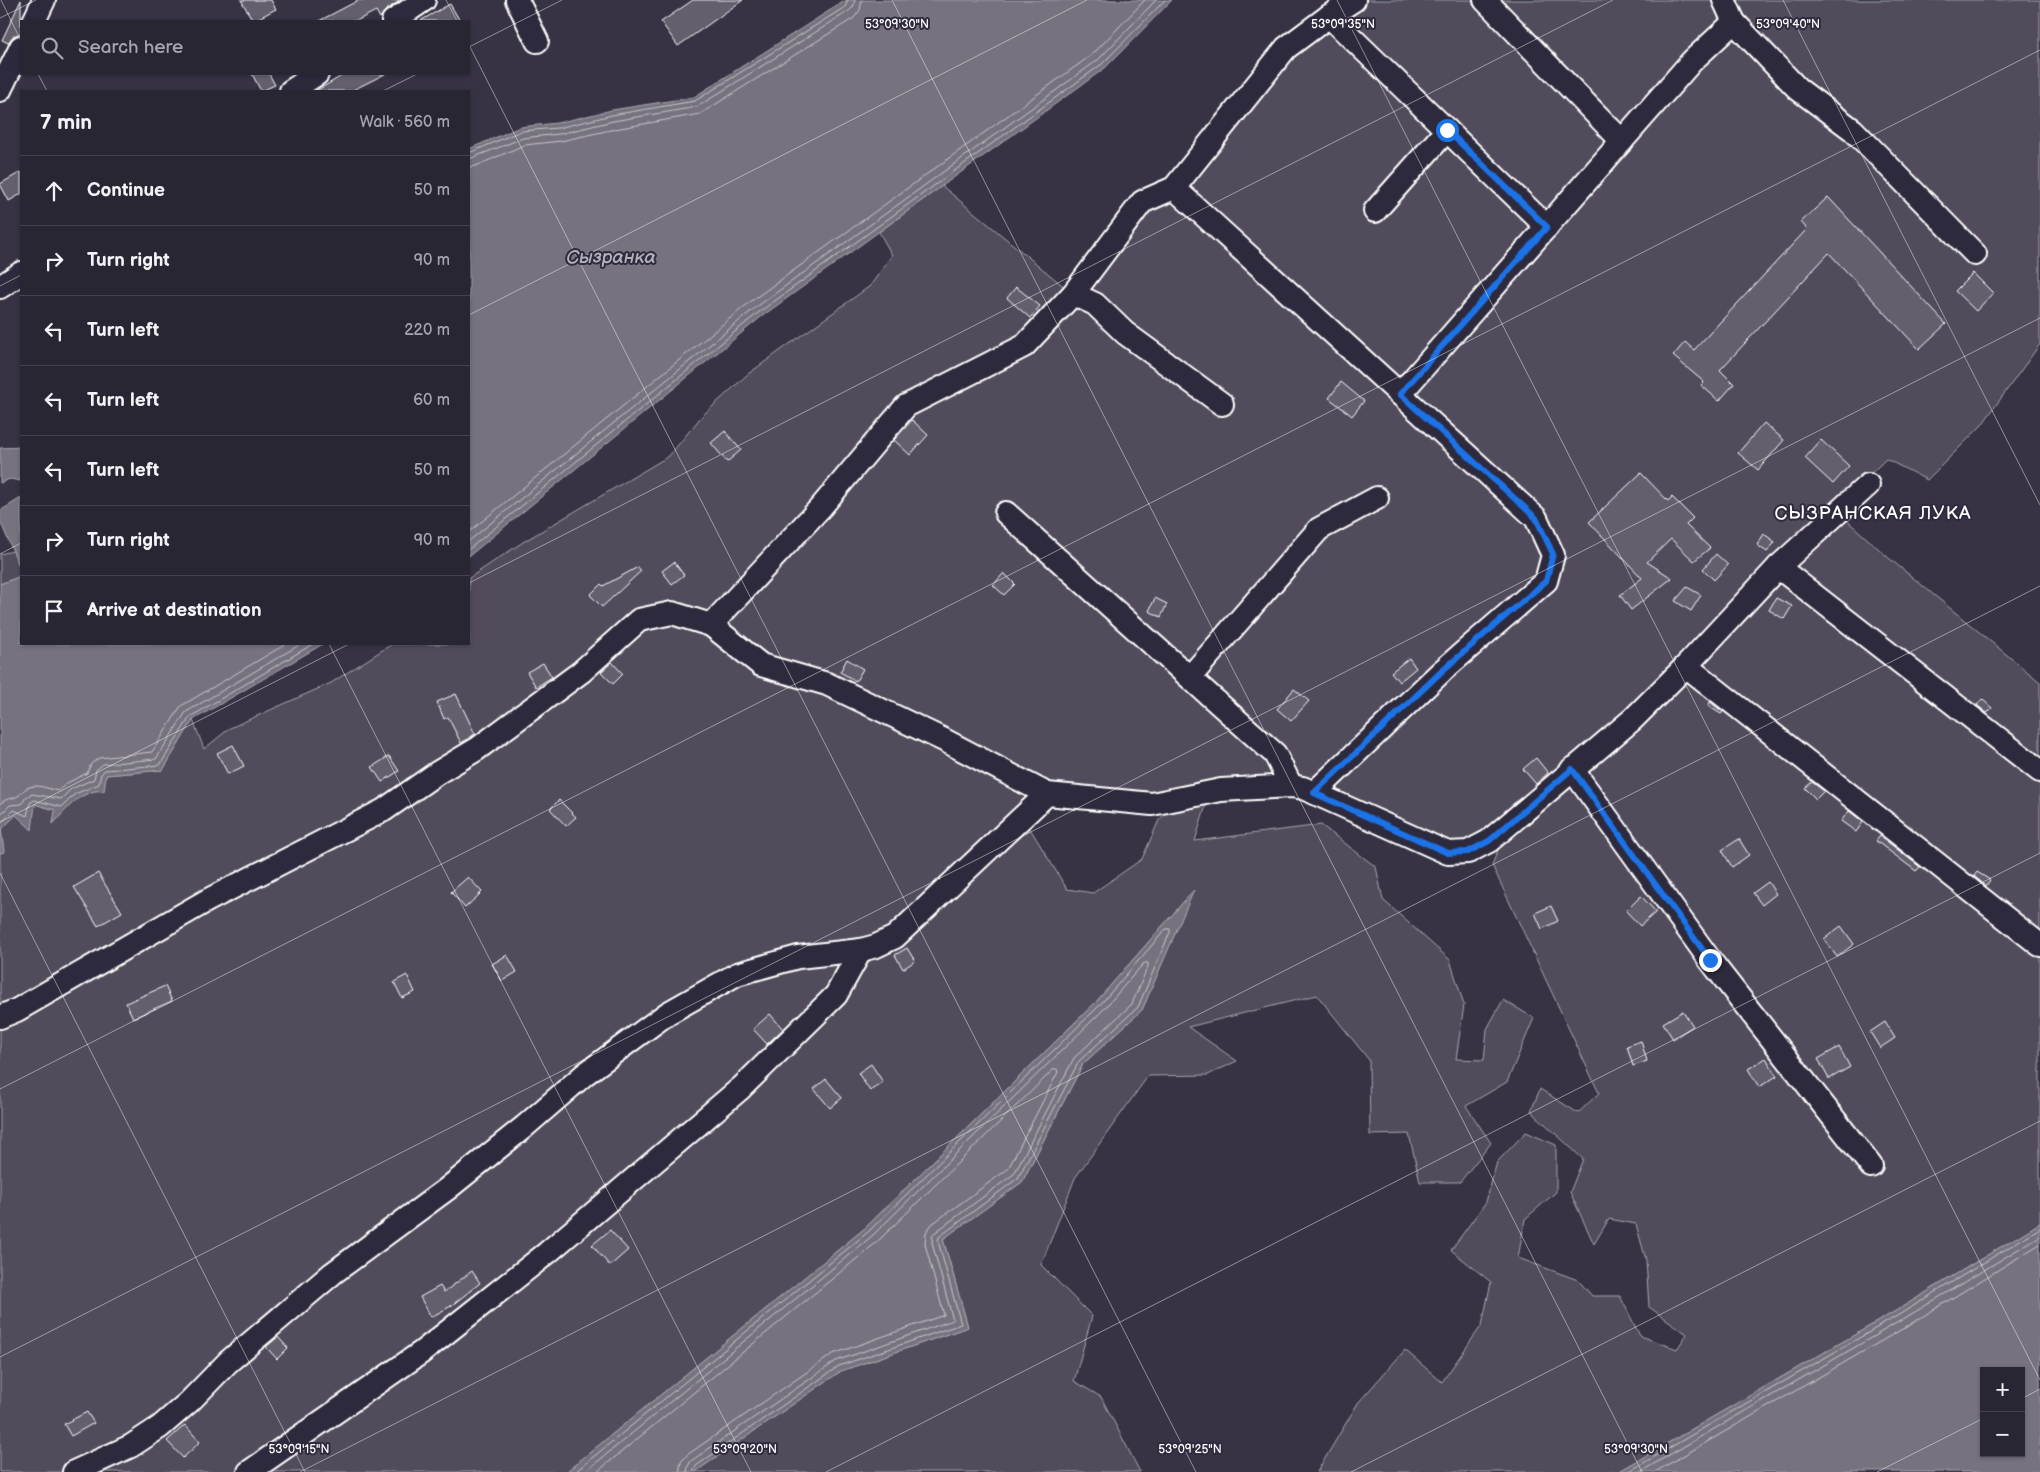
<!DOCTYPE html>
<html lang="en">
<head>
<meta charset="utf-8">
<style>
	:root { --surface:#292634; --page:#312e3c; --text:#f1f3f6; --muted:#a5a5ac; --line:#45434f }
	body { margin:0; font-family:"Balsamiq Sans",sans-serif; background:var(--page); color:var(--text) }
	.controls { position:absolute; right:15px; bottom:15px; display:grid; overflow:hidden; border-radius:0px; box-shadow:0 1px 4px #0004 }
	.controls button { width:45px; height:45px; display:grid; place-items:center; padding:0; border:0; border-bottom:1px solid var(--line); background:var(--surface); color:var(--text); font:25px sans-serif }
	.stop { position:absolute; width:15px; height:15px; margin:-11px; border:4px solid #1a73e8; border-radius:50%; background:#fff }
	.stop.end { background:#1a73e8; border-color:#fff; box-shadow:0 1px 5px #0008 }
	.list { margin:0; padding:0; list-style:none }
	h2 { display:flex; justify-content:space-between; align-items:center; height:65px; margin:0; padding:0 20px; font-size:21px }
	h2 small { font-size:16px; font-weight:400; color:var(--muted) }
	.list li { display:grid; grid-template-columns:32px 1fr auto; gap:15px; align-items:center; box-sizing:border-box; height:70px; padding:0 20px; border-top:1px solid var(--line) }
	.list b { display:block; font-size:19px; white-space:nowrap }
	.list em { font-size:16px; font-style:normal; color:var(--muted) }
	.icon { flex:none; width:28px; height:28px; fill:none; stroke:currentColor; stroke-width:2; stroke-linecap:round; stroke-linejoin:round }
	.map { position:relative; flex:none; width:2040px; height:1472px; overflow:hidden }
	.search { position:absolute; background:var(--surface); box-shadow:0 1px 4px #0004; left:20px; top:20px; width:450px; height:55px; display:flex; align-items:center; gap:12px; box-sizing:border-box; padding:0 18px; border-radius:0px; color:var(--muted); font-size:19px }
	.panel { position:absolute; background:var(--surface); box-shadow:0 1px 4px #0004; left:20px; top:90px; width:450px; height:555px; border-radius:0px }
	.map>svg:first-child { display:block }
	.green { fill:#514c5c; stroke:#a8a6ae }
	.water { fill:#76737f; stroke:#adabb2; fill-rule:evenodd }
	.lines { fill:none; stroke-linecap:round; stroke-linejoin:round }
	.shore { stroke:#c8c7cc; stroke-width:1 }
	.building { fill:#635f6d; stroke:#fff }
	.minor-casing { stroke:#fff; stroke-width:26 }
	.minor { stroke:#2f2a3d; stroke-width:22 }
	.route { stroke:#1a73e8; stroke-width:6 }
	.ticks { fill:none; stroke:#fff; stroke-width:1; stroke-opacity:0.45 }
	.labels { text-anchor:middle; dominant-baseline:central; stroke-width:4; stroke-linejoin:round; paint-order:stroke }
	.water-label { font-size:19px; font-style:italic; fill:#b4b2b9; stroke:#2f2a3d }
	.neighbourhood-label { font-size:19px; letter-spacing:1px; fill:#fff; stroke:#2f2a3d }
	.ticks-label { font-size:12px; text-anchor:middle; fill:#fff; stroke:#2f2a3d; stroke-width:4; stroke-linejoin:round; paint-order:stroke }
</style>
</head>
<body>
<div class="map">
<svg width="2040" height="1472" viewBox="0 0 2040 1472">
	<rect width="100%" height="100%" fill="#373345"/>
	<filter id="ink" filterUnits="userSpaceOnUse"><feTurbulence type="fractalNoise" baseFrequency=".02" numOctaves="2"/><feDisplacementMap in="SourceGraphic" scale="10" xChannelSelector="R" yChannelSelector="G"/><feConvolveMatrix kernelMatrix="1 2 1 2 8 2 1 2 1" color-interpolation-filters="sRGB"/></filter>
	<g filter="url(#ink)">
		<g class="green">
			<path d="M1354,0H2040V344L1981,426L1927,480L1886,459L1834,509L1890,559L2040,682V1223L1894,1312L1618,1472H1317L1358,1403L1405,1350L1442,1382L1482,1325L1491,1282L1451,1250L1486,1202L1497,1162L1526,1132L1556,1145V1192L1525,1219L1518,1258L1578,1280L1592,1296H1620L1640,1336L1677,1349L1687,1334L1649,1307L1646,1260L1636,1224L1609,1219L1594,1244L1570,1192L1583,1159L1531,1111L1540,1089L1578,1113L1599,1093L1492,865L1508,825L1468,852L1303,788L1181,798L1047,794L965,886L1029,827L1067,889L1093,893L1142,859L1159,820L1181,798L1207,802L1195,841L1321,825L1376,867L1383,900L1450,960L1464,1005L1456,1059L1484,1060L1487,1029L1503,1000L1534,1018L1507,1082L1466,1106L1491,1143L1460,1182H1420L1409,1134L1370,1135L1369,1060L1317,995L1188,1027L1237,1061L1208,1075L1148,1076L1075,1178L1041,1265L1092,1316L1074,1381L1101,1397L1140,1472H695L841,1371L968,1327L943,1239L1022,1182L1083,1064L1142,1010L1193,891L1096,1002L865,1228L566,1472H0V853L4,852L1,830L16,814L31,829L34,804L56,810L53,823L77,798L96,790L106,775L163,770L193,720L204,749L230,728L331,683L392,644H469V578L523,542L669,456L701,417L748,374L870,286L892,255L879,232L942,186L1073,294L1142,202L1174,188L1286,48Z"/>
			<path d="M13,551L21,570V576L0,584V554Z"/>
		</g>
		<g class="water">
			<path d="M846,0H1172L1105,68L761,317L469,556V149L520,127L557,123L612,110L694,97Z"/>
			<path d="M21,447V481L10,479L0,483V448Z"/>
			<path d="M21,498V570L0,521V511Z"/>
			<path d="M21,576V644H323L193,720L163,770L106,775L104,791C82,788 67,809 53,824L55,810L35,804L32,830L16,815L1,830L4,852L0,853V584Z"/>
			<path d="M1194,890L1142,1010L1083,1064L1022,1182L943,1239L968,1327L841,1371L695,1472H566L865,1228L1096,1002Z"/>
			<path d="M2040,1223V1472H1618L1894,1312ZM1984,1371H2021V1453H1984Z"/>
		</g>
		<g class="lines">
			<g class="shore">
				<path d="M469,153L521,131L558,128L612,115L695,101L845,7L848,0"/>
				<path d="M469,159L523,138L559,134L613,121L697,107L849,11L853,7L855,0"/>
				<path d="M469,167L476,166L524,145L561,141L615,129L700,114L854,18L860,10L862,0"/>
				<path d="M469,532L750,302L1093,54L1145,0"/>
				<path d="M469,541L755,308L1098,60L1156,0"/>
				<path d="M469,549L758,313L1102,64L1165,0"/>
				<path d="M0,804C7,797 11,800 18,796C21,794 23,790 27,788C37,783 48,789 58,791L67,783L87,773L91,764L99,758L152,752L181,706L286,644"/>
				<path d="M0,815L10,805L22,804L26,797L32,794L61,799L71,789L94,779L96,770L103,764L156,759L186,712L301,644"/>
				<path d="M0,824L14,810L27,816L30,803L34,800L62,807L75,794L99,784L101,774L105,770L160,765L190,717L313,644"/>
				<path d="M575,1472L868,1232L1099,1006L1166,929H1170V932L1138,1007L1079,1061L1018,1178L939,1237L938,1241L961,1324L839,1366L696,1466L693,1472"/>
				<path d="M585,1472L872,1236L1103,1010L1144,963H1148V966L1132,1004L1074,1058L1014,1174L933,1234L932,1243L953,1320L836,1361L691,1461L688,1466L687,1472"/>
				<path d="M597,1472L877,1242L1054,1069H1057L1058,1072L1008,1169L932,1224L926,1232L925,1244L944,1315L833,1354L687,1455L681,1462L679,1472"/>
				<path d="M1628,1472L1897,1316L2040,1228"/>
				<path d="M1640,1472L1900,1321L2040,1236"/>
				<path d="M1655,1472L1904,1328L2040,1244"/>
			</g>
		</g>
		<g class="building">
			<path d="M21,0V33L13,36L8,43L2,40Z"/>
			<path d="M241,0H271L276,9L253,21Z"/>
			<path d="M359,0H401L386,10L380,18L376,11L356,21H319Z"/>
			<path d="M693,0H743L678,46L661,22Z"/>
			<path d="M450,4L460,21H420Z"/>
			<path d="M252,74H269L275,85L261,91Z"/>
			<path d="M345,74H385L351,91H316Z"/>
			<path d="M21,172V194L9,201L0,184Z"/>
			<path d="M1828,197L1946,324L1919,349L1829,253L1720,370L1734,384L1719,401L1701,385L1704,382L1673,356L1685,342L1694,350L1807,229L1801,222Z"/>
			<path d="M1973,273L1993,293L1976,311L1955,291Z"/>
			<path d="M1016,287L1040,306L1030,318L1007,298Z"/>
			<path d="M1341,382L1364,401L1352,416L1329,398Z"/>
			<path d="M912,420L928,435L910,455L894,440Z"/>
			<path d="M1764,423L1784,440L1758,470L1738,453Z"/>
			<path d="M725,431L741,450L727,462L711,443Z"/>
			<path d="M1821,440L1849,466L1833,484L1805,458Z"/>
			<path d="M1641,473L1668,501L1672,497L1693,518L1686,525L1710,548L1694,561L1671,539L1647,562L1672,578L1631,610L1620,595L1642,578L1589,522Z"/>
			<path d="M1764,534L1775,542L1767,552L1757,545Z"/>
			<path d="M1716,554L1728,565L1714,580L1703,569Z"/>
			<path d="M674,562L684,575L672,584L662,571Z"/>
			<path d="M638,567L641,571L602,607L590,595L601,584L603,586Z"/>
			<path d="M1004,573L1015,584L1004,595L993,585Z"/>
			<path d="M1687,587L1701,595L1691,611L1675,601Z"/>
			<path d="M1155,598L1167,604L1161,617L1149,611Z"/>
			<path d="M1776,598L1792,606L1784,619L1769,610Z"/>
			<path d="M1409,658L1416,668L1399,682L1391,672Z"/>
			<path d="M847,659L863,669L856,681L840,672Z"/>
			<path d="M612,662L623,674L613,684L601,672Z"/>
			<path d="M543,663L552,677L536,687L527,672Z"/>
			<path d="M1294,689L1309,701L1291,721L1277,709Z"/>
			<path d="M456,694L475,734L461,743L448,717L444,719L437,702Z"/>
			<path d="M1982,699L1992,708L1987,713L1977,705Z"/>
			<path d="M1710,702L1723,712L1721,714L1708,706Z"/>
			<path d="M233,745L244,766L228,774L217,753Z"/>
			<path d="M389,756L399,771L382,782L372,767Z"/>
			<path d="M1536,758L1548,773L1536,784L1523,769Z"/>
			<path d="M1812,782L1824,791L1816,799L1805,788Z"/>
			<path d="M559,800L576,817L566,826L550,809Z"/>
			<path d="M1849,811L1863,822L1856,832L1841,821Z"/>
			<path d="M1880,836L1920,867L1916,871L1876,841Z"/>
			<path d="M1739,839L1749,855L1732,867L1722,850Z"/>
			<path d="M1977,872L1990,880L1986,886L1974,876Z"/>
			<path d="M98,873L122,912L98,926L74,887Z"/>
			<path d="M468,877L482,892L465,908L451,892Z"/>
			<path d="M1768,882L1776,894L1762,905L1753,893Z"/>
			<path d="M1641,896L1656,912L1640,926L1626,911Z"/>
			<path d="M1551,906L1558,921L1542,929L1535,913Z"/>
			<path d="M1841,926L1854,944L1837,957L1824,939Z"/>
			<path d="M907,948L915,961L903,969L895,955Z"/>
			<path d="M507,955L517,972L502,981L492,964Z"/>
			<path d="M407,975L415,992L402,998L394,982Z"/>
			<path d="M165,986L172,1001L133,1018L126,1003Z"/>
			<path d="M1683,1011L1693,1026L1673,1039L1663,1023Z"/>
			<path d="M770,1014L783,1029L767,1044L753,1029Z"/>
			<path d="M1885,1022L1895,1038L1880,1048L1870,1032Z"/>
			<path d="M1641,1041L1647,1061L1633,1066L1627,1046Z"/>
			<path d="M1839,1047L1850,1067L1829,1079L1818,1059Z"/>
			<path d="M1766,1058L1777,1076L1759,1087L1748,1069Z"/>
			<path d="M871,1064L883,1082L870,1091L858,1073Z"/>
			<path d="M826,1079L842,1098L830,1108L814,1089Z"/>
			<path d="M610,1230L628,1250L610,1266L592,1245Z"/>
			<path d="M472,1271L480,1283L451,1306L431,1317L420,1297L440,1286L444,1292Z"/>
			<path d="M278,1337L288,1348L277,1359L266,1347Z"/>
			<path d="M87,1412L94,1423L71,1436L64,1424Z"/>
			<path d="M185,1425L200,1442L183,1458L167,1441Z"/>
		</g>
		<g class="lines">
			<defs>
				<g id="minor">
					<path d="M517,0L537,41"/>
					<path d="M1485,0L1622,141"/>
					<path d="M1329,16L1547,227"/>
					<path d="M34,21L44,0"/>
					<path d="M393,21L424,0"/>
					<path d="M1734,22L1798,89L1853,130L1975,254"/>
					<path d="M0,90L21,47"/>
					<path d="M291,91L317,74"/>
					<path d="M1174,188L1536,518L1553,555L1546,581L1442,671L1314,793"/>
					<path d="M1375,211L1447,130"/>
					<path d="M0,287L21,273"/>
					<path d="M1073,294L1095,304L1125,333L1222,404"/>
					<path d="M1400,394L1692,61L1734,22L1724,0"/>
					<path d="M1006,513L1275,754L1291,786"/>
					<path d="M1778,567L2040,771"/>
					<path d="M711,625L821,507L906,406L1024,346L1073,294L1142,202L1174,188L1286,48L1329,16L1354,0"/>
					<path d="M1686,666L2040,945"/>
					<path d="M1190,677L1319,529L1377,498"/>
					<path d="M1572,769L1710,960L1871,1166"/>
					<path d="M0,1017L17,1010L208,900L384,810L437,773L477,749L581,672L639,620L672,613L711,625L761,665L827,684L944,740L1047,794"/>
					<path d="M74,1472L131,1446L160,1427L190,1401L228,1362L333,1273L447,1189L524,1127L585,1074L668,1013L737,974L798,957L861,950L876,946L895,937L1047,794L1152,804L1221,790L1291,786L1303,788L1448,853L1468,852L1489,841L1633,719L1686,666L1778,567L1868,485"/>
					<path d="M249,1472L422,1352L547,1253L741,1088L836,995L861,950"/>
				</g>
			</defs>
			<use href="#minor" class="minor-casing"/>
			<use href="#minor" class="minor"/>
		</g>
	</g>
	<g class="lines" filter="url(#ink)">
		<path class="route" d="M1447,130L1547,227L1400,394L1536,518L1553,554L1546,581L1442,671L1314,793L1448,853L1468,852L1489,841L1572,769L1710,960"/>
	</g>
	<path class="ticks" d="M1,0L21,41M446,0L457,21M892,0L1642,1472M1337,0L2040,1380M1783,0L2040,505M0,18L36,0M469,45L1196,1472M469,47L562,0M38,74L47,91M383,91L417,74M0,286L21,275M469,315L1087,0M0,554L21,543M469,583L1613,0M329,644L751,1472M0,822L349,644M0,873L305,1472M0,1089L2040,50M0,1357L2040,318M2021,1399L2040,1389M300,1472L2040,586M826,1472L2040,853M1351,1472L2040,1121M1877,1472L1984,1418"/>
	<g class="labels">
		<g class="water-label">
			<text x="611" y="257">Сызранка</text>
		</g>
		<g class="neighbourhood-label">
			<text x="1873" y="513">СЫЗРАНСКАЯ ЛУКА</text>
		</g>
	</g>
	<g class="ticks-label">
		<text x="897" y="28">53°09'30"N</text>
		<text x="1343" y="28">53°09'35"N</text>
		<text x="1788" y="28">53°09'40"N</text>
		<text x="299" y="1453">53°09'15"N</text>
		<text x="745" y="1453">53°09'20"N</text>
		<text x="1190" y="1453">53°09'25"N</text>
		<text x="1636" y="1453">53°09'30"N</text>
	</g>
</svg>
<div class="controls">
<button>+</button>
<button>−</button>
</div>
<div class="stop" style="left:1447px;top:130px"></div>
<div class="stop end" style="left:1710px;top:960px"></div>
<div class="search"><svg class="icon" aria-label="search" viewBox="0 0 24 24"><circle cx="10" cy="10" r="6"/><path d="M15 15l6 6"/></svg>Search here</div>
<section class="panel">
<h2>7 min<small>Walk · 560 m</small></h2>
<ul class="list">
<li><svg class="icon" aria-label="ahead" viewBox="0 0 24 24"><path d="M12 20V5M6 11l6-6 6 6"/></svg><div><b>Continue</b></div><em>50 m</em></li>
<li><svg class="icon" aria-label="right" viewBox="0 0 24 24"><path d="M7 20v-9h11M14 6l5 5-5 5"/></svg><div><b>Turn right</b></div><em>90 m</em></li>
<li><svg class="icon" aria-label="left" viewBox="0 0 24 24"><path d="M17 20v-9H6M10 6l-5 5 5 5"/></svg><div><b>Turn left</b></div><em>220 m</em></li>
<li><svg class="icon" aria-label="left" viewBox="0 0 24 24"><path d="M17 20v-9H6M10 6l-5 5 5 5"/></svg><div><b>Turn left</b></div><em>60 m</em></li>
<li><svg class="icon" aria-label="left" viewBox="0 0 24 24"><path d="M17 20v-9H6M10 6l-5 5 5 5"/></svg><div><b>Turn left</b></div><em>50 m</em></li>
<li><svg class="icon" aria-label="right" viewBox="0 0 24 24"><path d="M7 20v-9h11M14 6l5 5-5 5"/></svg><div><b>Turn right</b></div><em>90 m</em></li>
<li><svg class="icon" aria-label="arrive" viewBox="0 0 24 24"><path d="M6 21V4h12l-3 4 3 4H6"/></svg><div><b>Arrive at destination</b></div></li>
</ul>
</section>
</div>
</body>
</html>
